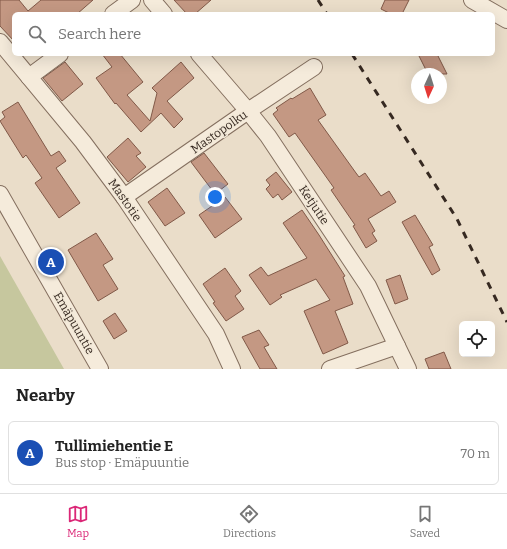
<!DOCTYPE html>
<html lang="en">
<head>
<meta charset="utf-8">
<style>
	:root { --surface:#fff; --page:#f6f6f6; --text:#222; --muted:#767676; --line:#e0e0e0; --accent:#db2777 }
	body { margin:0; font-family:Bitter,serif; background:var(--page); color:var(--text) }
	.controls { position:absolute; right:12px; bottom:12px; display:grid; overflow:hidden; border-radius:6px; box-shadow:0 4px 16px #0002 }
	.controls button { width:36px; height:36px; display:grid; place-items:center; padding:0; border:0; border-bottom:1px solid var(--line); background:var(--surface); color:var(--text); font:20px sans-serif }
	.compass { position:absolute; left:411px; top:68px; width:36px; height:36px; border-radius:50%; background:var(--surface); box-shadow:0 4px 16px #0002; rotate:184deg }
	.you { position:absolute; left:215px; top:197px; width:14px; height:14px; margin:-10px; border:3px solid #fff; border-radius:50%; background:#1a73e8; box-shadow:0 0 0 6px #1a73e833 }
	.badge { display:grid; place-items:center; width:26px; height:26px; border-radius:50%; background:var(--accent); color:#fff; font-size:13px; font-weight:700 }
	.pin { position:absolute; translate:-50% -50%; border:2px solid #fff; box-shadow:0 1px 4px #0006 }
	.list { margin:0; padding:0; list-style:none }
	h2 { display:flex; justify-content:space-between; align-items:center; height:52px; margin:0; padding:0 16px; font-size:17px }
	h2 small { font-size:13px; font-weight:400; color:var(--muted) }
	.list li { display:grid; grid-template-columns:26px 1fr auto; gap:12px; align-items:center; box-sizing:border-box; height:64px; margin:0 8px 8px; padding:0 8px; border:1px solid var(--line); border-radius:6px }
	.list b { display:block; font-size:15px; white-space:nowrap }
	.list p { margin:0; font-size:13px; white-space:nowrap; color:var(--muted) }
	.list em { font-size:13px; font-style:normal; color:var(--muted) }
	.icon { flex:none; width:22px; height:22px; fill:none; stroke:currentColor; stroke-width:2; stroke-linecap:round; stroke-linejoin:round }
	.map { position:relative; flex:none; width:507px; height:369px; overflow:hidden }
	.search { position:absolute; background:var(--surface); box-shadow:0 4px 16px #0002; left:12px; right:12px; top:12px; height:44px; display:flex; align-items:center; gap:10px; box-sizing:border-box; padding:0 14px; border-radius:6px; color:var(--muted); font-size:15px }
	.sheet { height:124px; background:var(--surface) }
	nav { display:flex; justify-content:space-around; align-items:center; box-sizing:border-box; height:56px; border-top:1px solid var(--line); background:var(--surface); font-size:11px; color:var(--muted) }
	nav a { display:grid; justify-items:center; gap:2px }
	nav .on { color:var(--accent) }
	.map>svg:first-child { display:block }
	.green { fill:#c6c79e }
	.building { fill:#c49883; stroke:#815948 }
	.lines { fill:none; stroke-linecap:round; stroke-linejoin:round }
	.minor-casing { stroke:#846f5f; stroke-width:18 }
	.minor { stroke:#f5ebdb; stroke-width:16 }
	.rail { stroke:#362921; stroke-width:3; stroke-dasharray:7 7; stroke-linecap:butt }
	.labels { text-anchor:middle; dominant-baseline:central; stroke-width:3; stroke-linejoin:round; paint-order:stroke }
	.street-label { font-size:12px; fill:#362921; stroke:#f2e8d7 }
</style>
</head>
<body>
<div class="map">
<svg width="507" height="369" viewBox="0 0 507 369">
	<rect width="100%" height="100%" fill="#eaddc9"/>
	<path class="green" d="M0,256L64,369H0Z"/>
	<g class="building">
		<path d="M0,0H19L28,11L41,0H93L77,14H14V41L0,26Z"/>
		<path d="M174,0H211L195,14H187Z"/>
		<path d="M385,0H409L402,14H391L381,9Z"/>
		<path d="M102,54H120L143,82L127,95L150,121L157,93L152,88L181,62L194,78L167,101L183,119L174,128L161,113L141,132L116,103L115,104L96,78L112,67Z"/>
		<path d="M418,54H437L447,74H428Z"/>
		<path d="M65,62L83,84L62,101L43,78Z"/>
		<path d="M310,88L326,115L318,120L356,173L359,177L365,173L381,196L389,191L396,202L368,219L375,231L372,233L377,241L366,248L353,226L355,225L331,190L334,188L295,133L289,137L273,114L278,110L276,108L291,98L292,99Z"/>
		<path d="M18,102L51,156L59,151L66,161L56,168L80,203L59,218L35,183L42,178L26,155L23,158L0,121L5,117L2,112Z"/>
		<path d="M128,138L141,153L136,156L146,167L128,182L107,157Z"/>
		<path d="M204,153L228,184L215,194L191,162Z"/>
		<path d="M276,172L292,192L282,200L278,194L273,198L266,189L270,185L266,180Z"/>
		<path d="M167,188L185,213L165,226L148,202Z"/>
		<path d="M225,197L242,219L215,238L199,215Z"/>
		<path d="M302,210L319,235L345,276L343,277L353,304L335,311L348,343L323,354L304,311L330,300L316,279L280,295L282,297L270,305L249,275L261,267L268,276L307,258L283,223Z"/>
		<path d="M415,215L433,245L429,247L440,270L432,275L402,222Z"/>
		<path d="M96,233L113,259L103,265L118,289L98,301L68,250Z"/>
		<path d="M225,268L241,291L235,296L244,309L226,321L213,303L215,302L203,284Z"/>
		<path d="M400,275L408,299L395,304L386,280Z"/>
		<path d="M115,313L127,331L114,339L103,321Z"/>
		<path d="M259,330L269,345L264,347L277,369H260L242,337Z"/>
		<path d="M444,352L451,369H429L425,359Z"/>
	</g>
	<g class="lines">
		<defs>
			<g id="minor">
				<path d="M152,0L164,14"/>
				<path d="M472,0L507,20"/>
				<path d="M113,14L132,0"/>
				<path d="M0,42L83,142L124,197L216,334L232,369"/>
				<path d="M199,54L248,111L268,136L368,286L408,369"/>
				<path d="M29,77L60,54"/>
				<path d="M0,194L100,369"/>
				<path d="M124,197L248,111L314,67"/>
				<path d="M330,369L397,346"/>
			</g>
		</defs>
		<use href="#minor" class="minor-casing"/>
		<use href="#minor" class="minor"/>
		<g class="rail">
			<path d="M318,0L327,14"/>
			<path d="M352,54L457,219L507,322"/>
		</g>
	</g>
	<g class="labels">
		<g class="street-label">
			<text transform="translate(219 132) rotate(-35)">Mastopolku</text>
			<text transform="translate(125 200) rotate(55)">Mastotie</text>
			<text transform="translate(314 205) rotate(56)">Ketjutie</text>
			<text transform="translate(74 323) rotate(60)">Emäpuuntie</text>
		</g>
	</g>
</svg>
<div class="controls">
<button><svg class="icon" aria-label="locate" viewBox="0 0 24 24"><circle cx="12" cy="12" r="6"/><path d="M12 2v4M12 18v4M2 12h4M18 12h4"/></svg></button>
</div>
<svg class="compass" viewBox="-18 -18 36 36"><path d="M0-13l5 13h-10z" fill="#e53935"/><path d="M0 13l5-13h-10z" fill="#767676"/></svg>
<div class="you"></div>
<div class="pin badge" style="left:51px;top:262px;background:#1a4fb4">A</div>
<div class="search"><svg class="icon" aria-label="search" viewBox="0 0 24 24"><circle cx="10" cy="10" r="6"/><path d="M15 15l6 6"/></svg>Search here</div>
</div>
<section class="sheet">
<h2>Nearby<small></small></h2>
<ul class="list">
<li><span class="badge" style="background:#1a4fb4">A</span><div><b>Tullimiehentie E</b><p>Bus stop · Emäpuuntie</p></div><em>70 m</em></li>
</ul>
</section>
<nav>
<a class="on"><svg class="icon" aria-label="map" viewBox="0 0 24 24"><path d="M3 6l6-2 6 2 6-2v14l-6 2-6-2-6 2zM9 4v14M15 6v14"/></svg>Map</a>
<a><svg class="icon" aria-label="directions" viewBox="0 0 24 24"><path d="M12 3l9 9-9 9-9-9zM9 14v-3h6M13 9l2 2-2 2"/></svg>Directions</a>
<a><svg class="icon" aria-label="saved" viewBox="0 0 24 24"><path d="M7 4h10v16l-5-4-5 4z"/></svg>Saved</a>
</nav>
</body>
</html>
